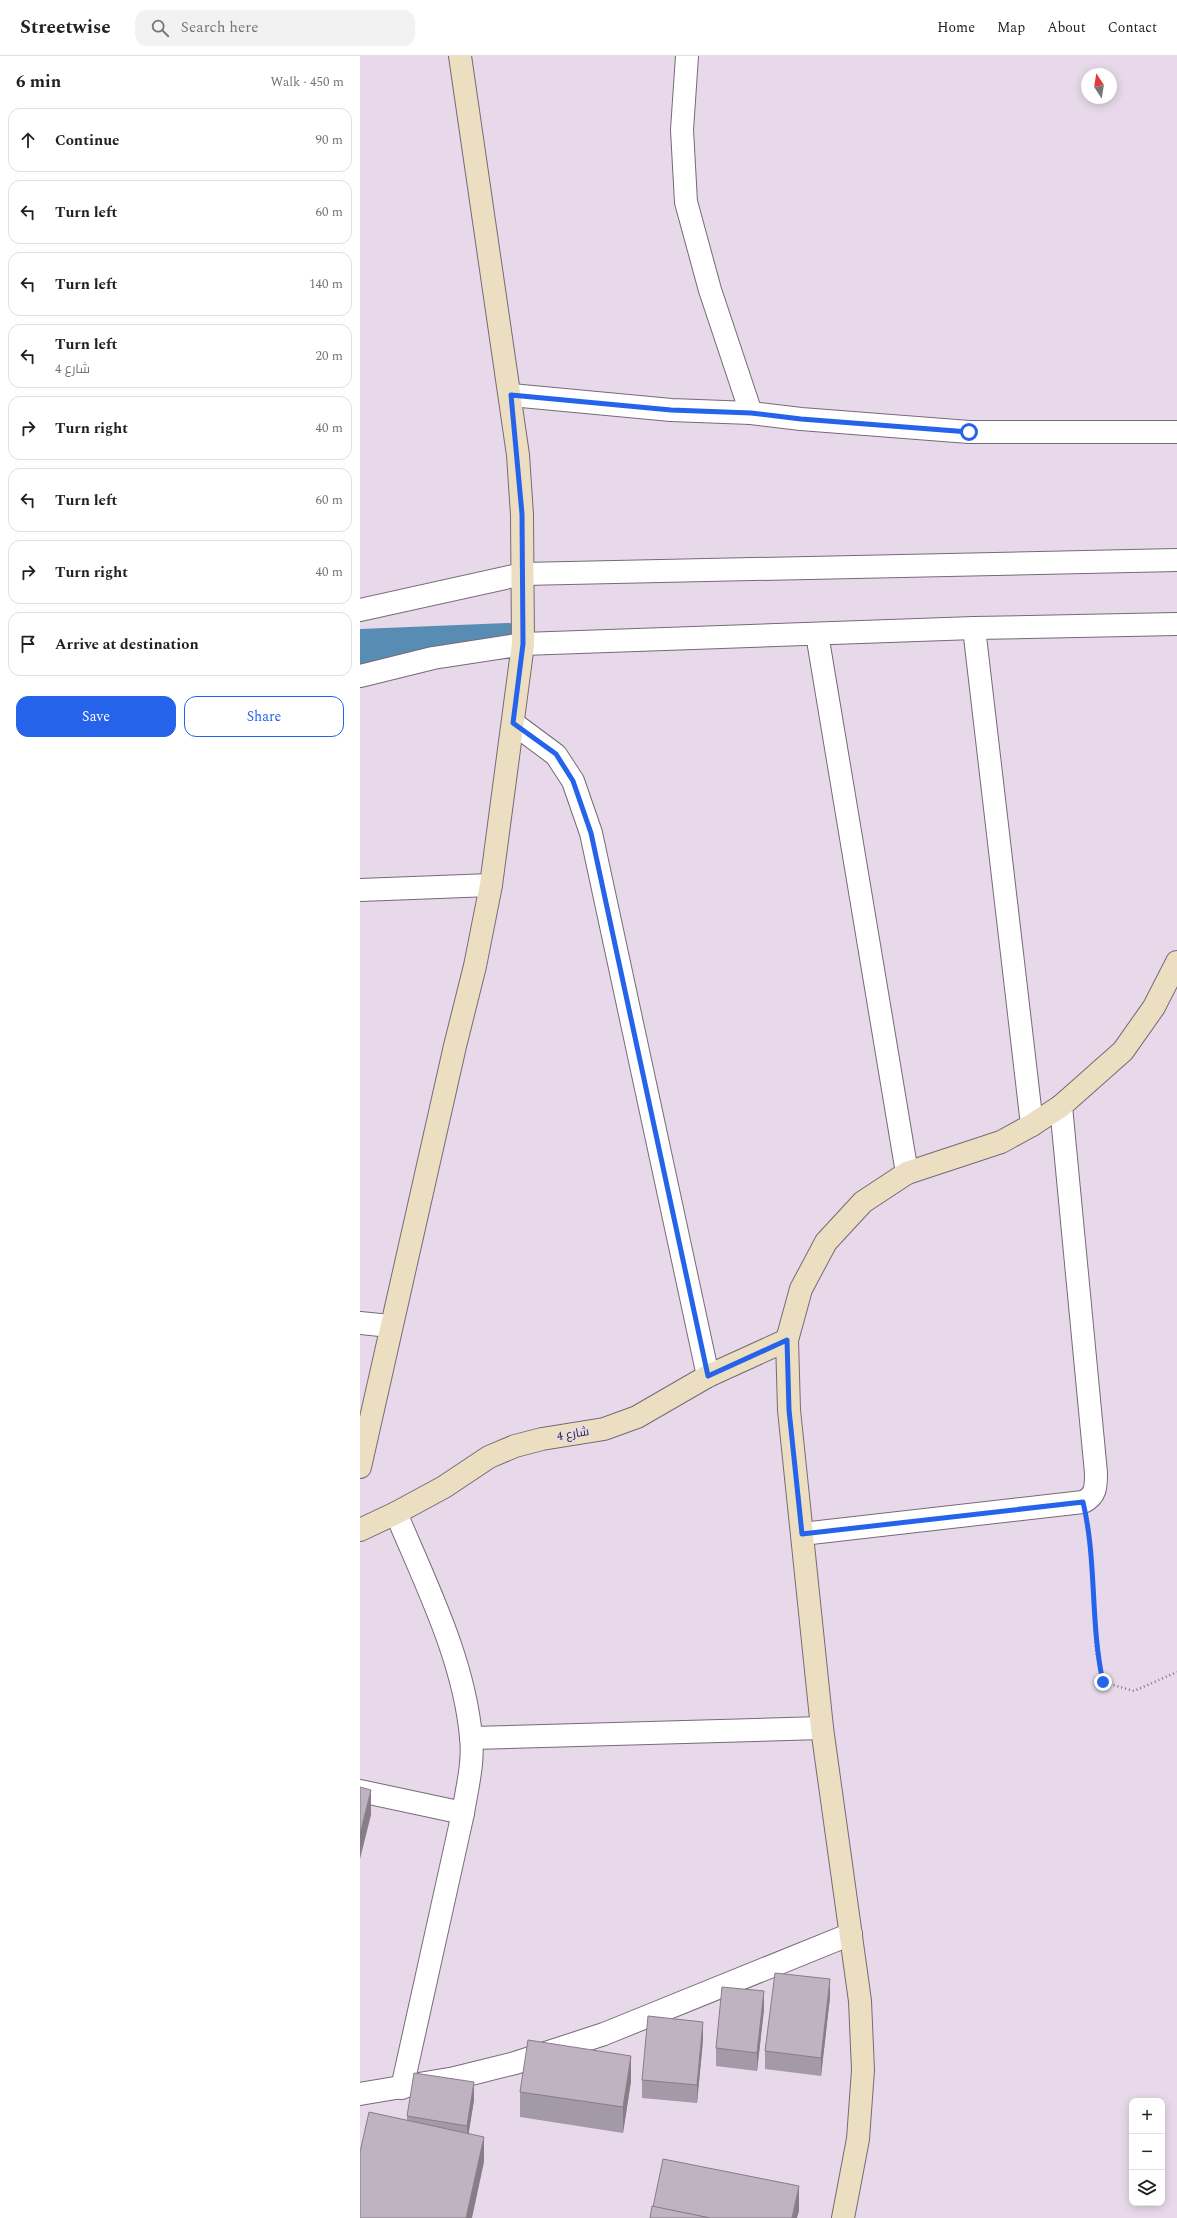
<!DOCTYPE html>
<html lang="en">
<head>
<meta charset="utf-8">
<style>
	:root { --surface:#fff; --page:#f2f2f2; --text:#222; --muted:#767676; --line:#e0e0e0; --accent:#2563eb }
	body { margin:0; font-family:Spectral,Cairo,serif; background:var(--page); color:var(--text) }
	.controls { position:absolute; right:12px; bottom:12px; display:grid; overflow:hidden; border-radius:8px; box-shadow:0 2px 10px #0003 }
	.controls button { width:36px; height:36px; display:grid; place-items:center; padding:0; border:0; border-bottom:1px solid var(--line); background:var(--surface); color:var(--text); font:20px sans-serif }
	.compass { position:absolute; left:721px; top:12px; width:36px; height:36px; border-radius:50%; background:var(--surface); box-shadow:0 2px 10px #0003; rotate:348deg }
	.stop { position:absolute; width:12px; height:12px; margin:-9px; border:3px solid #2563eb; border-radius:50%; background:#fff }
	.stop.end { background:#2563eb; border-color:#fff; box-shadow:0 1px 4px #0008 }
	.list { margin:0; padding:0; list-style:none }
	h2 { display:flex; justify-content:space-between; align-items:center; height:52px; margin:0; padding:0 16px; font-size:17px }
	h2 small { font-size:13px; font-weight:400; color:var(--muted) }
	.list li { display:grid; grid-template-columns:26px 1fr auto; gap:12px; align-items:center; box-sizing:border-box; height:64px; margin:0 8px 8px; padding:0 8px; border:1px solid var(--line); border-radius:12px }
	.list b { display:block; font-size:15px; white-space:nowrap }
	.list p { margin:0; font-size:13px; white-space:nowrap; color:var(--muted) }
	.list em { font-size:13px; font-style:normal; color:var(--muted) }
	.actions { display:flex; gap:8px; padding:12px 16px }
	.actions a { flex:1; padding:9px 0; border:1px solid var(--accent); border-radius:12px; text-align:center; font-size:14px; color:var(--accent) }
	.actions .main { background:var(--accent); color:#fff }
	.icon { flex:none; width:22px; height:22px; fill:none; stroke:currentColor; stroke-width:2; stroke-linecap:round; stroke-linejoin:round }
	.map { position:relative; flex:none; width:817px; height:2162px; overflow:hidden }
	header { display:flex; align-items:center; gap:24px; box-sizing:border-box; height:56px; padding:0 20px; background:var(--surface); border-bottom:1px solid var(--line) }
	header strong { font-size:19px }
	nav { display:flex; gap:22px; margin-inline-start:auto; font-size:14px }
	.search { width:280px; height:36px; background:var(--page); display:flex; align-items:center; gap:10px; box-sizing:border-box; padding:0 14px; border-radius:12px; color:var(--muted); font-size:15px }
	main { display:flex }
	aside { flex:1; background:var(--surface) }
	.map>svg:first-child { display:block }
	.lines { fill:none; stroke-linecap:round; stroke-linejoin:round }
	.canal { stroke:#598cb3; stroke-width:36 }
	.street-casing { stroke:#766a78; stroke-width:24 }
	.secondary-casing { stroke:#766a78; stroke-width:24 }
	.path { stroke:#7e7580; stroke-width:2.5; stroke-dasharray:1 3; stroke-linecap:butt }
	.street { stroke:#fff; stroke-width:22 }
	.secondary { stroke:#ecdec0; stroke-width:22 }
	.wall { fill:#a499a6 }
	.shaded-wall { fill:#867d87 }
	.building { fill:#bfb2c1; stroke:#867d87 }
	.route { stroke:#2563eb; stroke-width:5 }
	.labels { text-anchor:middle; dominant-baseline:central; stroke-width:3.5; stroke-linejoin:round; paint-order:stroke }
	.street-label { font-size:12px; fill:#211c22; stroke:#e7d9e9 }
</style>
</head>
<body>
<header>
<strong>Streetwise</strong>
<div class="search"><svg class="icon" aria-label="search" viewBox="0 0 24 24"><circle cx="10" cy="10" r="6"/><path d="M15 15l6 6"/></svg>Search here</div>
<nav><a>Home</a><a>Map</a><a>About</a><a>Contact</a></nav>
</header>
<main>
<aside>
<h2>6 min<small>Walk · 450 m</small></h2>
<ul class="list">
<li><svg class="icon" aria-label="ahead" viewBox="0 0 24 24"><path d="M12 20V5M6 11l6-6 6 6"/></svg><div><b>Continue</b></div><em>90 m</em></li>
<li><svg class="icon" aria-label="left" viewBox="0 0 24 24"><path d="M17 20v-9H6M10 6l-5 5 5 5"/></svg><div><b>Turn left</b></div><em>60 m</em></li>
<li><svg class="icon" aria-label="left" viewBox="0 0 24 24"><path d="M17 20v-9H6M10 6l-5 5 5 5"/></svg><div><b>Turn left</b></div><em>140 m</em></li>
<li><svg class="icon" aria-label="left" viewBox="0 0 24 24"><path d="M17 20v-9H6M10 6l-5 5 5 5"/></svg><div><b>Turn left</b><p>شارع 4</p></div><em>20 m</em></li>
<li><svg class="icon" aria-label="right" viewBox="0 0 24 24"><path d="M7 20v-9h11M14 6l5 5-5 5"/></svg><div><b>Turn right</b></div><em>40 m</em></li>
<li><svg class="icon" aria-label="left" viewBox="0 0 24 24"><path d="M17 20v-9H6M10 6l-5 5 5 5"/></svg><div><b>Turn left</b></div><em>60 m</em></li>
<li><svg class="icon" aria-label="right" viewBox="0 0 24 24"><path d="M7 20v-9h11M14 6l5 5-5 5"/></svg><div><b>Turn right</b></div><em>40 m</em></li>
<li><svg class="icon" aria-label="arrive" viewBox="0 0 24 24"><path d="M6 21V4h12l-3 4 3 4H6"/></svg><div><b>Arrive at destination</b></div></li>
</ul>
<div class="actions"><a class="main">Save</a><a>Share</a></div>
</aside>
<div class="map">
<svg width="817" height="2162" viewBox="0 0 817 2162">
	<rect width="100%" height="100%" fill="#e7d9e9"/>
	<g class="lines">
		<path class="canal" d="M0,591L148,585"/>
		<defs>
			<g id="street">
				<path d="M327,0L322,74L326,146L350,234L391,357"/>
				<path d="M151,339L311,354L391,357L441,363L609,376H817"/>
				<path d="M0,554L163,518L817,504"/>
				<path d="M614,572L672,1069"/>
				<path d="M457,578L547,1117"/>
				<path d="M0,620L73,602L163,588L614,572L817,568"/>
				<path d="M153,667L196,699L213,725L231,777L348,1320"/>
				<path d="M0,834L131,829"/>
				<path d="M0,1267L30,1270"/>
				<path d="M36,1457C66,1529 104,1603 111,1681C114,1706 107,1732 103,1757L42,2032"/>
				<path d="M442,1478L723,1446C736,1440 736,1431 736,1417L701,1050"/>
				<path d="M111,1682L462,1672"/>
				<path d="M0,1735L103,1757"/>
				<path d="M0,2038L95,2022L155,2007L244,1978L491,1878"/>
			</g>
			<g id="secondary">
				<path d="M0,1411L95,990L115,910L131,829L163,588L162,459L158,399L100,0"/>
				<path d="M0,1474L36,1457L84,1431L129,1401L155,1390L182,1383L244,1373L277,1361L348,1320L427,1284"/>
				<path d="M483,2162L498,2083L503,2014L500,1945L462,1672L429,1354L427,1284L441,1233L466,1186L503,1146L547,1117L641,1086L672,1069L701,1050L763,995L794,951L817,906"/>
			</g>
		</defs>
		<use href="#street" class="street-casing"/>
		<use href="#secondary" class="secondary-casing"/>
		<path class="path" d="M729,1474L736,1596L743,1626L774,1635L817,1616"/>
		<use href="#street" class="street"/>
		<use href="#secondary" class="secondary"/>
	</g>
	<g class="wall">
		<path d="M470,1941L461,2020L405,2013V1995Z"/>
		<path d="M404,1953L397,2015L356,2010V1992Z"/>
		<path d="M343,1984L337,2047L282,2042V2024Z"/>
		<path d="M271,2025L263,2077L160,2061V2036Z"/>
		<path d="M114,2044L108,2078L124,2106L47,2064V2060Z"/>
	</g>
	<g class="shaded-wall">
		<path d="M11,1734V1759L0,1803V1778Z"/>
		<path d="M470,1923V1941L461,2020V2002Z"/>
		<path d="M404,1935V1953L397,2015V1997Z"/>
		<path d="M343,1966V1984L337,2047V2029Z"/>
		<path d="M271,2000V2025L263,2077V2051Z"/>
		<path d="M114,2026V2044L107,2088V2070Z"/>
		<path d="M124,2081V2106L112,2162H106Z"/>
		<path d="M439,2130V2155L437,2162H432Z"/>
	</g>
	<g class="building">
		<path d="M0,1731L11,1734L0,1778Z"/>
		<path d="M415,1917L470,1923L461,2002L405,1995Z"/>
		<path d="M362,1931L404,1935L397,1997L356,1992Z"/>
		<path d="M288,1960L343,1966L337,2029L282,2024Z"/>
		<path d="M168,1984L271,2000L263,2051L160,2036Z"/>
		<path d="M54,2017L114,2026L107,2070L47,2060Z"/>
		<path d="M9,2056L124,2081L106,2162H0V2096Z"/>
		<path d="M303,2103L439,2130L432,2162H350L293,2151Z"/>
		<path d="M292,2150L350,2162H290Z"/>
	</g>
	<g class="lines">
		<path class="route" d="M609,376L441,363L391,357L311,354L151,339L162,458L163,588L153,667L196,698L213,725L231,777L348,1320L427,1284L429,1354L442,1478L723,1446C737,1505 730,1567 743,1626"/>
	</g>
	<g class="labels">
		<g class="street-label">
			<text transform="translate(213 1378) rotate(-9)">شارع 4</text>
		</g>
	</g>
</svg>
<div class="controls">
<button>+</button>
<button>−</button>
<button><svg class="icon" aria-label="layers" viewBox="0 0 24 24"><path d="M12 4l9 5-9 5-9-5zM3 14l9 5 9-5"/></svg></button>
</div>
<svg class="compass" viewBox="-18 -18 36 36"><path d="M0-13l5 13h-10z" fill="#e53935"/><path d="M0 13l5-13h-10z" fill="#767676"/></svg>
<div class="stop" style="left:609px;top:376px"></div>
<div class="stop end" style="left:743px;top:1626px"></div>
</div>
</main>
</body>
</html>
